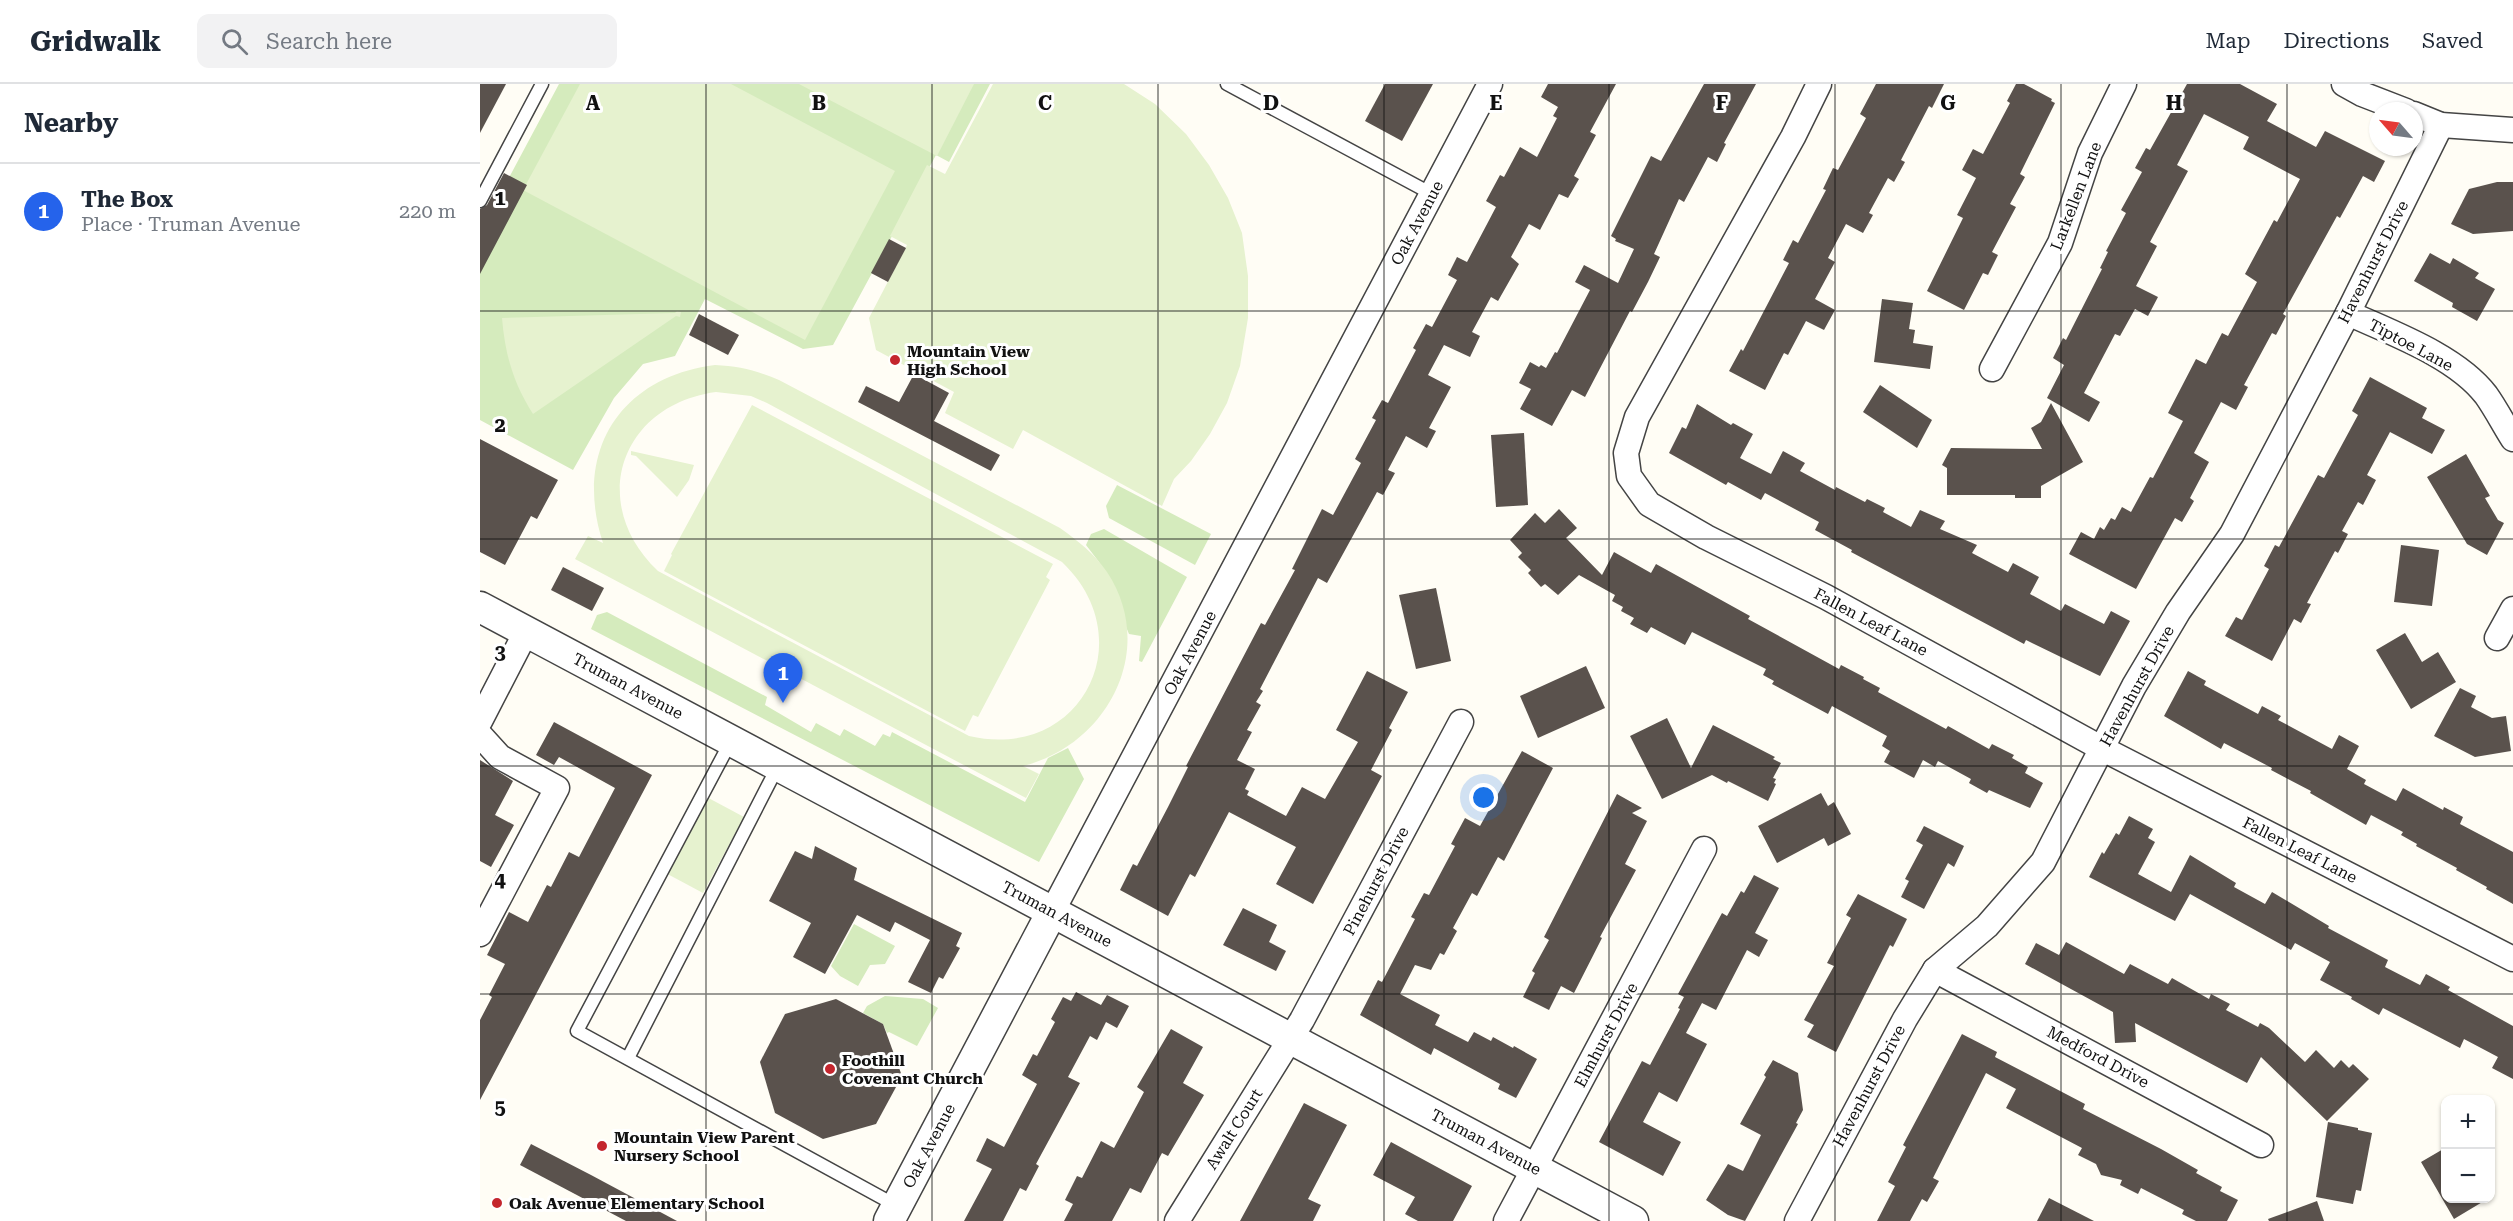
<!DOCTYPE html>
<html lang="en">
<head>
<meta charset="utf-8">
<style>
	:root { --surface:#fff; --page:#f2f2f3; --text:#1f2937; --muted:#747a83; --line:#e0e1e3; --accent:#2563eb }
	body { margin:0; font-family:"Roboto Serif",serif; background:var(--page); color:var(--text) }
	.controls { position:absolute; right:18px; bottom:18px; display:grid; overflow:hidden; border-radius:12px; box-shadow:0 2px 4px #0004 }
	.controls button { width:54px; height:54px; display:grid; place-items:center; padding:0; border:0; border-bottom:2px solid var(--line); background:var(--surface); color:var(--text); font:30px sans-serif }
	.compass { position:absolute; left:1889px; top:18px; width:54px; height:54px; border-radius:50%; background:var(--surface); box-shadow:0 2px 4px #0004; rotate:298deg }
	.you { position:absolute; left:1004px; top:714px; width:21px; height:21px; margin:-15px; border:4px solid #fff; border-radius:50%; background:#1a73e8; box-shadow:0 0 0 9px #1a73e833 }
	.badge { display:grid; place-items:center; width:39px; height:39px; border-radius:50%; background:var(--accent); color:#fff; font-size:20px; font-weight:700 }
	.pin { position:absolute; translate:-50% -50px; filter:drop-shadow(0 2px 3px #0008) }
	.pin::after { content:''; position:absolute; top:32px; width:21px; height:18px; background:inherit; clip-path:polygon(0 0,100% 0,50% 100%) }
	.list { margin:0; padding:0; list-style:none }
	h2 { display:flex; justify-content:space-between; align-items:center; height:78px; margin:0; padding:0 24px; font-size:26px }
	h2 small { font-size:20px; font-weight:400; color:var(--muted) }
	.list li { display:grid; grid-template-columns:39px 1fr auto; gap:18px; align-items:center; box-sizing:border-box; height:96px; padding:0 24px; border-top:2px solid var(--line) }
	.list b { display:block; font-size:22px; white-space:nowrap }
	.list p { margin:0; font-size:20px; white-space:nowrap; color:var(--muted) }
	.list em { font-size:20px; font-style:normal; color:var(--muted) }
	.icon { flex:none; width:33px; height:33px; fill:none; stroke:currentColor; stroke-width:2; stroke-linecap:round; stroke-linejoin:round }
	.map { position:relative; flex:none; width:2033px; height:1137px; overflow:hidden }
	header { display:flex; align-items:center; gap:36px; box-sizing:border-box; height:84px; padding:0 30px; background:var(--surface); border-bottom:2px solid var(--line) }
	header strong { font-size:28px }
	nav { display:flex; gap:33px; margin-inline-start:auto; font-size:21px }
	.search { width:420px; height:54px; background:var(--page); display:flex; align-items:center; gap:15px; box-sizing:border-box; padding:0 21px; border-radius:12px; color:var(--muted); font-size:22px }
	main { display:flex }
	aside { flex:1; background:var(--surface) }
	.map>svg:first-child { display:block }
	.green { fill:#d5ebbd }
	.pitch { fill:#e6f2cf; fill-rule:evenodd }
	.building { fill:#5a524d }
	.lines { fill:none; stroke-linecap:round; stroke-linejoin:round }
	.service-casing { stroke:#444; stroke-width:15 }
	.minor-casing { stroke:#444; stroke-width:27 }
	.tertiary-casing { stroke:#444; stroke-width:33 }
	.service { stroke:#fff; stroke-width:12 }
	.minor { stroke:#fff; stroke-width:24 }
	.tertiary { stroke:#fff; stroke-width:30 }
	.grid { fill:none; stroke:#111; stroke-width:1.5; stroke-opacity:0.55 }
	.poi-dot { fill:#c4262e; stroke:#fff; stroke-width:2 }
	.labels { text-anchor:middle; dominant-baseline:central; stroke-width:6; stroke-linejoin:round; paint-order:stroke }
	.street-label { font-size:16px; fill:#111; stroke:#fff }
	.poi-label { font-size:16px; font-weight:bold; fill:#111; stroke:#fff; text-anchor:start }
	.grid-label { font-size:20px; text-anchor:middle; font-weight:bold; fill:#111; stroke:#fff; stroke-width:6; stroke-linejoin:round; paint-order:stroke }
</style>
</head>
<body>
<header>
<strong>Gridwalk</strong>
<div class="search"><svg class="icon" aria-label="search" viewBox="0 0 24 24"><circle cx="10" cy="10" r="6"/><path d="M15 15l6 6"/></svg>Search here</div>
<nav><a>Map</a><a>Directions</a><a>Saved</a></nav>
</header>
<main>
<aside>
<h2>Nearby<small></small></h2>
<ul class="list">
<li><span class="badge">1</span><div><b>The Box</b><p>Place · Truman Avenue</p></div><em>220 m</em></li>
</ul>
</aside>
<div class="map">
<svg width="2033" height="1137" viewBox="0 0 2033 1137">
	<rect width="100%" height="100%" fill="#fffdf5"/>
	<g class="green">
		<path d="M79,0H510L469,78L456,71L353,261L323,265L225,215L195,272L163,280L134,314L93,386L0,336V148Z"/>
		<path d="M637,401L731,450L715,481L629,434L626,422Z"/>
		<path d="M624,445L707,493L662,578L659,577L661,552L649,550L619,478L606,461L611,450Z"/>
		<path d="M127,528L287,613L285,621L331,648L336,639L360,652L364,645L395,662L403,650L410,653L412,648L545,718L568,674L588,664L604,695L559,778L111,545L117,531Z"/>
		<path d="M374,840L415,862L405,880L390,881L378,902L360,892L351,882Z"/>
		<path d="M405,912L443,915L458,924L437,962L409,948L407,949L403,940L383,929L387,922Z"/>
	</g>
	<g class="pitch">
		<path d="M100,0H251L415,87L325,256L43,106Z"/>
		<path d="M319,0H494L457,72Z"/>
		<path d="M513,0H644L675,20L706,50L729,81L748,114L762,149L768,192V234L760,282L747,319L730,350L711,377L694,395L682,422L543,346L533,365L465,329L474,308L396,266L389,234L427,161L410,152L447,81L465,90Z"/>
		<path d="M197,227L201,228L200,233L196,232L53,330C33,299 25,270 22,234L195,229Z"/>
		<path d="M235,281C259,282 278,287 299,296L580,444C598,457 614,469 627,488C678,565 628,661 543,682L559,690L546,714L95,475L108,452L123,459C93,368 140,293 235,281ZM236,308L271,312L287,319L582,478C664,556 600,678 489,652L178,487C107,420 140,321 236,308Z"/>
		<path d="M272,321L573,480L566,493L570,496L498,633L493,631L485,647L184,487L192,471L191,470Z"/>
		<path d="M151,367L214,381L209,396L197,413L156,372L151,371Z"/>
		<path d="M221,710L264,733L223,809L180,786Z"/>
	</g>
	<g class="building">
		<path d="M0,0H26L0,49Z"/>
		<path d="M905,0H953L922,57L885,37Z"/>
		<path d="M1068,0H1136L1110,48L1116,51L1094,92L1099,95L1088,114L1079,110L1060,146L1049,140L1031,173L1039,180L1018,217L1011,213L992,248L1000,252L990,273L964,261L948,291L971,303L949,344L956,347L947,364L926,352L908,386L915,389L903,411L897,408L847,499L838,494L780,605L783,607L776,618L781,621L767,646L772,648L757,676L775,685L765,705L769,707L767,711L806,732L822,703L845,715L878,658L856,646L887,587L928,608L909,644L912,646L891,686L902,692L833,820L796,800L816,763L749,728L715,793L710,790L688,832L640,806L653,780L657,782L688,723L708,683L706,682L781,539L785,541L815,486L812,485L842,425L853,431L881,379L875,375L896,336L892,334L902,316L908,319L936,266L933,264L946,240L952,243L977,196L968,191L977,173L987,178L1016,123L1006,117L1020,91L1024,93L1040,63L1057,73L1077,34L1073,32L1078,23L1061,13Z"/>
		<path d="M1224,0H1276L1244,59L1246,60L1237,78L1228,73L1204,118L1199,115L1174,170L1180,173L1168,198L1152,228L1150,227L1105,313L1092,306L1072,342L1040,325L1051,305L1039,299L1050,278L1059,283L1061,281L1066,284L1075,268L1077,269L1110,206L1095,198L1104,181L1138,199L1154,165L1135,157L1136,155L1131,152L1171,72L1181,77Z"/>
		<path d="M1396,0H1464L1452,24L1449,22L1421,76L1425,78L1414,98L1408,94L1389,129L1393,131L1383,149L1366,140L1348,174L1355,178L1335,215L1355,226L1344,246L1326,237L1308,271L1304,269L1285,306L1249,287L1261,265L1263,267L1309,179L1303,176L1313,156L1318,159L1346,106L1343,105L1353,84L1358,86L1386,34L1380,30Z"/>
		<path d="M1536,0H1544L1572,15L1571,17L1575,19L1540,90L1545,93L1530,120L1536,123L1512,168L1518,171L1508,191L1503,189L1484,226L1447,207L1483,134L1477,131L1496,94L1482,86L1493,65L1503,70L1530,19L1527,17Z"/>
		<path d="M1707,0H1760L1797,20L1787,37L1836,63L1845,47L1905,77L1894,98L1883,92L1860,134L1857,132L1803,230L1806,232L1796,251L1792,249L1764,301L1768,303L1756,326L1741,318L1714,369L1729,378L1710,414L1714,417L1702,438L1695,434L1656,505L1589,470L1601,448L1614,455L1620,443L1624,446L1631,434L1635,436L1642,423L1651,428L1670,393L1673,394L1703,337L1688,329L1716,275L1726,280L1742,249L1748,252L1777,198L1765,190L1794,136L1797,138L1820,95L1763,65L1769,53L1724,30L1697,81L1708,87L1670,158L1677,162L1656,202L1678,213L1668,232L1655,225L1640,252L1635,250L1604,309L1620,318L1609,338L1567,314L1584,281L1573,274L1583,254L1586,256L1622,185L1620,184L1628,168L1626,167L1646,129L1641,126L1662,88L1655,84L1666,64L1670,66Z"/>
		<path d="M24,89L47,101L0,190V125L7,121Z"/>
		<path d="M2017,98H2033V147L1993,150L1971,140L1989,105Z"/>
		<path d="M409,155L426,164L408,198L391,189Z"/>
		<path d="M1950,169L1970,180L1973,174L1999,189L1995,194L2015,205L1997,237L1972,223L1973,219L1934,197Z"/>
		<path d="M1402,215L1433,219L1429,245L1435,246L1433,259L1453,262L1450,285L1394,278Z"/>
		<path d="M219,230L259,251L248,271L209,251Z"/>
		<path d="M434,290L469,309L454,337L520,371L511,387L378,318L386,302L419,318Z"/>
		<path d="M1890,293L1947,324L1942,334L1965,346L1952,370L1910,348L1887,391L1896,396L1883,421L1878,418L1862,447L1868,450L1858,469L1855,467L1827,519L1831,520L1821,539L1814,535L1792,577L1745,552L1756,533L1762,536L1789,485L1784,482L1795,461L1799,463L1838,391L1844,394L1878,331L1872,327Z"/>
		<path d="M1400,301L1452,336L1437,364L1383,328Z"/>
		<path d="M1571,319L1603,378L1561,402V414H1535V411H1467V384L1462,381L1471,364L1562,365L1551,344L1561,338Z"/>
		<path d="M1217,320L1251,341L1253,339L1273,350L1260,374L1291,390L1303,367L1325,379L1320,387L1355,406L1356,403L1385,418L1387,415L1405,424L1403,428L1431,443L1440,426L1465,437L1460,445L1497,461L1492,469L1528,488L1533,479L1559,493L1550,510L1581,527L1585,520L1624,540L1631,527L1650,537L1620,592L1546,556L1544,560L1371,468L1372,466L1335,446L1339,438L1285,409L1281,416L1248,398L1246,401L1189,369L1202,343L1206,345Z"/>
		<path d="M1044,349L1048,421L1016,423L1011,351Z"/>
		<path d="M0,355L78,396L57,435L51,432L25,481L0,468Z"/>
		<path d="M1986,370L2010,412L2005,414L2018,436L2024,439L2007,471L1987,460L1947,393Z"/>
		<path d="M1079,425L1097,444L1086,454L1122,491L1134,468L1171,489L1176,480L1270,532L1268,535L1359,585L1361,581L1384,593L1383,595L1400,604L1398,608L1466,645L1468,642L1509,665L1512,660L1534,671L1532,674L1548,683L1545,689L1563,699L1550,724L1509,706L1507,709L1489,699L1491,695L1458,677L1455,683L1443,676L1434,694L1404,678L1410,667L1402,662L1407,652L1352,622L1348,630L1292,600L1294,597L1283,591L1286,585L1212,548L1205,561L1171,543L1167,549L1150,540L1154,534L1141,527L1143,523L1132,517L1135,511L1099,491L1078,511L1065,500L1061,503L1048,489L1051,486L1038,473L1042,469L1030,456L1055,429L1065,439Z"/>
		<path d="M1921,461L1959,466L1952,522L1914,518Z"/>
		<path d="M83,483L124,504L112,527L71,506Z"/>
		<path d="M956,504L971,577L936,585L919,511Z"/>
		<path d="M1925,549L1942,578L1958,568L1976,598L1931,625L1896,566Z"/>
		<path d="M1106,582L1125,624L1058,654L1040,612Z"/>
		<path d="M1708,587L1726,597L1724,601L1778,630L1782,622L1801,632L1798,636L1852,665L1859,651L1879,662L1867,685L1886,696L1884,700L1916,717L1923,704L1963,726L1964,723L1983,733L1980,740L2033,768V820L2006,805L2007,803L1976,786L1977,784L1936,762L1937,760L1921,751L1923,748L1891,731L1886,741L1830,709L1831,707L1791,686L1792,684L1744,659L1741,665L1684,632Z"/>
		<path d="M1980,604L1996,612L1991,623L2012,634L2026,632L2031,667L1995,673L1954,652Z"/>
		<path d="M1187,634L1211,684L1233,641L1295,673L1293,675L1301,679L1293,694L1296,695L1294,699L1296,700L1288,717L1248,697L1247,699L1232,691L1182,715L1150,652Z"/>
		<path d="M74,638L172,691L0,1016V936L12,913L9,911L25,880L7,871L29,828L48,838L67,801L71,803L89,768L99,773L135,704L79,673L74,681L56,671Z"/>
		<path d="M1042,667L1073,684L1024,777L1018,773L997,812L992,809L973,844L977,847L964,871L960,869L951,886L935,881L920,910L960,931L955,941L988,958L994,948L1011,957L1013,953L1033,964L1034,962L1057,975L1036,1014L1018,1005L1020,1000L954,964L951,971L880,931L898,896L902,898L935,835L931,833L944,809L949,811L975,762L971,760L985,734L1000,742Z"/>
		<path d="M0,676L33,697L15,731L34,741L11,783L0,777Z"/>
		<path d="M1341,709L1348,722L1354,718L1371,750L1348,762L1344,754L1297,779L1278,742Z"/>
		<path d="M1137,710L1162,724L1152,729L1167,737L1145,780L1156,786L1120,853L1122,854L1094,909L1081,902L1069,926L1043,913L1055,889L1052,887L1069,856L1064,853Z"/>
		<path d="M1649,732L1673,745L1668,754L1675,758L1658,790L1691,808L1710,771L1756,799L1754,803L1785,820L1792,808L1849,842L1848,844L1908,876L1905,883L1940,901L1946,890L1970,903L1968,906L2033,942V995L2012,984L2018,973L1984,955L1980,964L1903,924L1899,931L1871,915L1872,913L1840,896L1850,878L1815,859L1811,866L1710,810L1695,837L1609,793L1622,768L1624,770L1636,749L1639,751Z"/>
		<path d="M1444,742L1484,762L1474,783L1468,779L1444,825L1421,813L1429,797L1425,795L1443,761L1436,757Z"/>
		<path d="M335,762L377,784L374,796L482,849L476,862L480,864L463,895L459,893L451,909L428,898L450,856L415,838L410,848L377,831L345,890L313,873L331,839L289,817L315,767L332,775Z"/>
		<path d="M1274,791L1299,804L1275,849L1288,856L1279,873L1267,866L1236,926L1222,919L1206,949L1227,960L1197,1018L1179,1008L1163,1038L1201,1058L1183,1092L1119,1058L1162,977L1170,981L1200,925L1198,924L1204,913L1198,910L1242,829L1247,832L1261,807L1264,809Z"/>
		<path d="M1378,810L1427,835L1413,863L1410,861L1356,968L1327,953L1334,941L1324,936L1354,882L1347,879L1371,834L1366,831Z"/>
		<path d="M763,824L797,841L789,858L806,867L796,887L743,861Z"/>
		<path d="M1586,858L1644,890L1650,880L1688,900L1692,894L1729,915L1731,910L1750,920L1746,926L1778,943L1780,939L1789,944L1825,978L1836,966L1854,984L1861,976L1869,984L1873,980L1889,995L1847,1037L1781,973L1767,999L1655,939L1656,958L1635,959L1633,928L1545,880L1556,859L1579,871Z"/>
		<path d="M596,908L621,921L627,911L649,922L637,944L626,938L617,956L610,952L588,993L600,999L556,1080L559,1082L546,1107L540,1104L523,1137H484L512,1085L496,1077L507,1054L524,1063L557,1000L542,991L553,970L557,972L575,938L571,935L583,913L591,917Z"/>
		<path d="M356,915L403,940L422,992L396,1040L343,1055L295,1029L280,978L305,930Z"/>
		<path d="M691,945L723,963L703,999L724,1011L688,1072L682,1069L661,1109L650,1104L632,1137H584L593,1120L585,1116L597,1092L602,1094L621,1057L634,1064L664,1008L657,1003Z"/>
		<path d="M1482,950L1517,968L1515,973L1605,1020L1603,1025L1681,1065L1718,1086L1716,1089L1742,1103L1740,1107L1758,1116L1747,1137H1716L1702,1130L1704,1126L1661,1104L1658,1110L1640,1101L1642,1096L1621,1091L1616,1080L1598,1071L1602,1064L1526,1024L1536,1005L1506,989L1453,1094L1459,1097L1447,1118L1442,1115L1430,1137H1397L1415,1102L1408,1098L1426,1063L1423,1061Z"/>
		<path d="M1293,976L1318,989L1323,1026L1316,1039L1318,1040L1265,1137L1248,1131L1226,1116L1248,1080L1263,1087L1281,1051L1260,1040L1286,993L1284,991Z"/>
		<path d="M824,1019L867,1041L828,1115L841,1121L833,1137H760Z"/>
		<path d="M1848,1038L1878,1044V1046L1892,1049L1881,1107L1876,1106L1873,1120L1836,1113Z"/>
		<path d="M911,1058L992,1102L973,1137H938L925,1130L935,1113L893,1091Z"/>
		<path d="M51,1060L111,1091L197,1137H146L40,1081Z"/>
		<path d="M1965,1064V1114H2009L1974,1135L1941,1078Z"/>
		<path d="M1569,1114L1614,1137H1557Z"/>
		<path d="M1837,1117L1844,1137H1789L1788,1135Z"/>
	</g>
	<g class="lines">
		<defs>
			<g id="service">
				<path d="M747,0L952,110"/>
				<path d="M0,117L62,0"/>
				<path d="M251,657L97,947L417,1122"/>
				<path d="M148,974L298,682"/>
			</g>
			<g id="minor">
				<path d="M1339,0L1313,53L1157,333L1146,369L1149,392L1169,420L1226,453L1346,513L1621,664L2033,875"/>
				<path d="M1864,0L1882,10L1926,27"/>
				<path d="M1934,30L1961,41L2033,46"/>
				<path d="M1868,229C1912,249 1976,272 2006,311C2016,325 2024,341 2033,355"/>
				<path d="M1512,285L1580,159L1610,69L1644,0"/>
				<path d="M2017,554L2033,525"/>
				<path d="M0,637L46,548"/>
				<path d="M0,651L20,673L77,704L0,850"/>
				<path d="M572,828L1010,0"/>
				<path d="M1455,886L1781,1061"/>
				<path d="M697,1137L822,936L981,638"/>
				<path d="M1026,1137L1224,765"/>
				<path d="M1317,1137L1425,935L1455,886L1507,842L1563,778L1654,602L1698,528L1752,450L1868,229L1961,41"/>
			</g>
			<g id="tertiary">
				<path d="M0,523L1153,1137"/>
				<path d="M409,1137L572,828"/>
			</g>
		</defs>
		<use href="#service" class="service-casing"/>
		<use href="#minor" class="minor-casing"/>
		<use href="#tertiary" class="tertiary-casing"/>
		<use href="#service" class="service"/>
		<use href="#minor" class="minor"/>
		<use href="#tertiary" class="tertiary"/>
	</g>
	<path class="grid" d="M226,0V1137M452,0V1137M678,0V1137M904,0V1137M1129,0V1137M1355,0V1137M1581,0V1137M1807,0V1137M0,227H2033M0,455H2033M0,682H2033M0,910H2033"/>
	<g class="poi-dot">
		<circle cx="415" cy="276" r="6"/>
		<circle cx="350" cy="985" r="6"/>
		<circle cx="122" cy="1062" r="6"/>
		<circle cx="17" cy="1119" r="6"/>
	</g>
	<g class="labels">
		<g class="street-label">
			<text transform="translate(1596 112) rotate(-69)">Larkellen Lane</text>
			<text transform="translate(937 139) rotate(-62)">Oak Avenue</text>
			<text transform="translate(1893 178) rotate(-63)">Havenhurst Drive</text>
			<text transform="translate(1931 261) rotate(28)">Tiptoe Lane</text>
			<text transform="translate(1391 538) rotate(28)">Fallen Leaf Lane</text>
			<text transform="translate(710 569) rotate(-62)">Oak Avenue</text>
			<text transform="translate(148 602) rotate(28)">Truman Avenue</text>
			<text transform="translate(1657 602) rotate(-61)">Havenhurst Drive</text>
			<text transform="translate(1820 766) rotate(27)">Fallen Leaf Lane</text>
			<text transform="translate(896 797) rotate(-62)">Pinehurst Drive</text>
			<text transform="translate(577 830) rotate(28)">Truman Avenue</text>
			<text transform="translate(1126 951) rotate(-62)">Elmhurst Drive</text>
			<text transform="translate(1618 973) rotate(28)">Medford Drive</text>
			<text transform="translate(1389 1002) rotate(-62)">Havenhurst Drive</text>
			<text transform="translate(754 1045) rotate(-58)">Awalt Court</text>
			<text transform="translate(1006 1058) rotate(28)">Truman Avenue</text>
			<text transform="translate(449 1062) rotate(-62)">Oak Avenue</text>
		</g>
		<g class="poi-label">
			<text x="427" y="267">Mountain View<tspan x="427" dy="18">High School</tspan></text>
			<text x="362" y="976">Foothill<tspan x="362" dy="18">Covenant Church</tspan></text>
			<text x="134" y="1053">Mountain View Parent<tspan x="134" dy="18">Nursery School</tspan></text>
			<text x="29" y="1119">Oak Avenue Elementary School</text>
		</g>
	</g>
	<g class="grid-label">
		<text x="113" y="26">A</text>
		<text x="339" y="26">B</text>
		<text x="565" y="26">C</text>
		<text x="791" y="26">D</text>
		<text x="1016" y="26">E</text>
		<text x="1242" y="26">F</text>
		<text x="1468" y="26">G</text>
		<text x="1694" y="26">H</text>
		<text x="20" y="121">1</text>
		<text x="20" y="348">2</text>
		<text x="20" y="575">3</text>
		<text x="20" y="803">4</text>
		<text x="20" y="1030">5</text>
	</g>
</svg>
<div class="controls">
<button>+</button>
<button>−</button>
</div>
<svg class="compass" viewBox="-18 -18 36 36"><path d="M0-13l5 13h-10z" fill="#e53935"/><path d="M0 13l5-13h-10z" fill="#747a83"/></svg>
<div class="you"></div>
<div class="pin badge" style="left:303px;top:619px">1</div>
</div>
</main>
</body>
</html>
